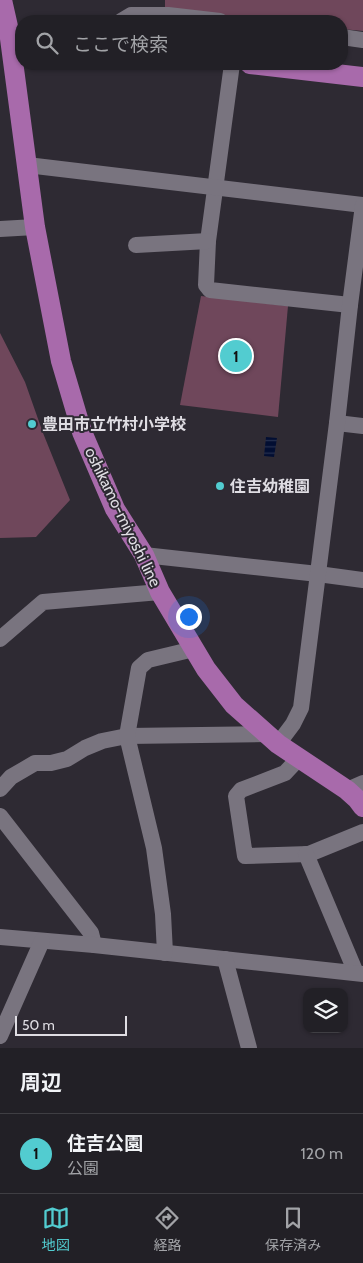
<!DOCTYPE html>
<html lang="ja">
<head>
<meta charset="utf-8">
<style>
	:root { --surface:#222026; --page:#2a282e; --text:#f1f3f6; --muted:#a2a3a7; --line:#3f3e43; --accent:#52ccd0 }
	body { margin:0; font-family:Cabin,"Noto Sans JP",sans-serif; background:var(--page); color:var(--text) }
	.controls { position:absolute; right:15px; bottom:15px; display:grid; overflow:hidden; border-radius:10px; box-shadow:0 1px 4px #0004 }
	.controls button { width:45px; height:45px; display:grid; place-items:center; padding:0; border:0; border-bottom:1px solid var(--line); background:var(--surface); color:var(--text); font:25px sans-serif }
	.scale { position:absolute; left:15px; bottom:12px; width:112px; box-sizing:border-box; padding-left:5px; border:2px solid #dfdde3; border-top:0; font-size:14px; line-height:18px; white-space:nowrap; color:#dfdde3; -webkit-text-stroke:4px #2e2a33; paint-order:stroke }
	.you { position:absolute; left:188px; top:616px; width:18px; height:18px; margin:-12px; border:4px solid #fff; border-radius:50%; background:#1a73e8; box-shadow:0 0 0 8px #1a73e833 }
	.badge { display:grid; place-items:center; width:32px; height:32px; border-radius:50%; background:var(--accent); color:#111; font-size:16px; font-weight:700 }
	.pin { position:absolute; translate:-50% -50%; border:2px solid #fff; box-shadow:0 1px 5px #0006 }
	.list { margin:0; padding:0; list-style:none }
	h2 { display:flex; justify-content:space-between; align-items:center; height:65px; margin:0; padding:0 20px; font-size:21px }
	h2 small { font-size:16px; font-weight:400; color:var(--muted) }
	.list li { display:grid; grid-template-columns:32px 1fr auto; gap:15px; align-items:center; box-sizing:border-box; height:80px; padding:0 20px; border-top:1px solid var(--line) }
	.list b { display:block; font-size:19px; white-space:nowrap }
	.list p { margin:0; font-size:16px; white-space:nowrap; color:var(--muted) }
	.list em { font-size:16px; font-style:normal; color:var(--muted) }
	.icon { flex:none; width:28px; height:28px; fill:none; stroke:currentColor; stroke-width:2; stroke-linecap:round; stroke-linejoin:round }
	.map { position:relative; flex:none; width:363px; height:1048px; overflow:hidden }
	.search { position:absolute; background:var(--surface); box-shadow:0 1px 4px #0004; left:15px; right:15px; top:15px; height:55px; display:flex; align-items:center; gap:12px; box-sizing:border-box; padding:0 18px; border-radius:20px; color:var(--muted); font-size:19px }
	.sheet { height:145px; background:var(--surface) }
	nav { display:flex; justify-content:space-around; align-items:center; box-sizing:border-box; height:70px; border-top:1px solid var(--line); background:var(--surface); font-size:14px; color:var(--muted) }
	nav a { display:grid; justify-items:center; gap:2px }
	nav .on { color:var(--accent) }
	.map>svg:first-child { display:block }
	.green { fill:#6f475b }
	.water { fill:url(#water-rules) }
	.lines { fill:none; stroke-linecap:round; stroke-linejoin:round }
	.minor { stroke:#79747f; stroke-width:16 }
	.major { stroke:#a86aab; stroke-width:20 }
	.poi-dot { fill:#52ccd0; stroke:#2e2a33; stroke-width:2 }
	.labels { text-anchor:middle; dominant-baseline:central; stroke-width:4; stroke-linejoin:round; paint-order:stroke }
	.poi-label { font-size:16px; font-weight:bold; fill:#dfdde3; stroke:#2e2a33; text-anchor:start }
	.street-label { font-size:16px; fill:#dfdde3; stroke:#2e2a33 }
</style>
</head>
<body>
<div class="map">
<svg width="363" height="1048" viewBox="0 0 363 1048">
	<defs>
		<pattern id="water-rules" width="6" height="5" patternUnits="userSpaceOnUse" patternTransform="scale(1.25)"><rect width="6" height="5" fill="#020e32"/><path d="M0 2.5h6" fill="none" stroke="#263150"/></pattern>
	</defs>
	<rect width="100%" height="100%" fill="#2e2a33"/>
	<g class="green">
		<path d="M165,0H363V31L342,29V21H271L165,10Z"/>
		<path d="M201,296L288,306L278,417L180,405Z"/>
		<path d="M0,333L25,382L43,433L70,500L36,537L0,538Z"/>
	</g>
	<path class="water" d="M266,437L277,438L274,457L264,456Z"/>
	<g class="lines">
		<g class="minor">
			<path d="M121,21L131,15H168L220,21"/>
			<path d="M342,37L363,40"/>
			<path d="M232,64L208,241L206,285L210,290L350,305"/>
			<path d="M27,165L363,205"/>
			<path d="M0,229L35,227"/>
			<path d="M136,245L208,241"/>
			<path d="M337,423L363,426"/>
			<path d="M144,555L318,574L363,580"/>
			<path d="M0,639L43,602L160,592"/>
			<path d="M278,744L293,724L301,708L337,423L350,305L363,205"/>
			<path d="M299,758L285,773L241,790L236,796L245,856L309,854L363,832"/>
			<path d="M0,789L11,777L35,763H51L67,759L85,748L102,741L127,736L266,734"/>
			<path d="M347,790L363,783"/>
			<path d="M0,816L91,933L94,945"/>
			<path d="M306,854L356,973"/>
			<path d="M0,937L94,945L363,974"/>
			<path d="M165,953L163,914L154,848L127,736L139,668L148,660L194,649"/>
			<path d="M225,959L249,1048"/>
			<path d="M0,1036L42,941"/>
		</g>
		<g class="major">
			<path d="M2,0L9,31L35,227L61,361L82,432L115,509L144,555L160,592L206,669L234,705L278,744L347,790L357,799L363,807"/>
			<path d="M250,64L363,77"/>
		</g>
	</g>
	<g class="poi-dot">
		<circle cx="32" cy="424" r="5"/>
		<circle cx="220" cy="486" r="5"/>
	</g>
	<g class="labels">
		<g class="poi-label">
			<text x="42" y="424">豊田市立竹村小学校</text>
			<text x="230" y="486">住吉幼稚園</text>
		</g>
		<g class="street-label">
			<text transform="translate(123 517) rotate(64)">oshikamo-miyoshi line</text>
		</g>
	</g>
</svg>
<div class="controls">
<button><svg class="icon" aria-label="layers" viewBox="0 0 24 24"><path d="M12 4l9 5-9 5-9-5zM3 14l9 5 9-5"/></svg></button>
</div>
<div class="scale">50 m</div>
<div class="you"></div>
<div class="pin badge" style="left:236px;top:356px">1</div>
<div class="search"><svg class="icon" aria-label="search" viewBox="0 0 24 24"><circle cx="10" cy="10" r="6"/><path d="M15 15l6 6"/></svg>ここで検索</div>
</div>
<section class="sheet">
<h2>周辺<small></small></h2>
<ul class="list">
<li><span class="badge">1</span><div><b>住吉公園</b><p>公園</p></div><em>120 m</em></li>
</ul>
</section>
<nav>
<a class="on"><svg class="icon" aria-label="map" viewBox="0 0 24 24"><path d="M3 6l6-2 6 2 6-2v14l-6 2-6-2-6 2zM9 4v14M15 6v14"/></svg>地図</a>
<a><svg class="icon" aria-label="directions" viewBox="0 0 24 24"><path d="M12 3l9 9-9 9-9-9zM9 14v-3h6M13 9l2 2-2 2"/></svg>経路</a>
<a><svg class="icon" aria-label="saved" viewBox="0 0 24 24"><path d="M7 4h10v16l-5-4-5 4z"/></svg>保存済み</a>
</nav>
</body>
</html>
